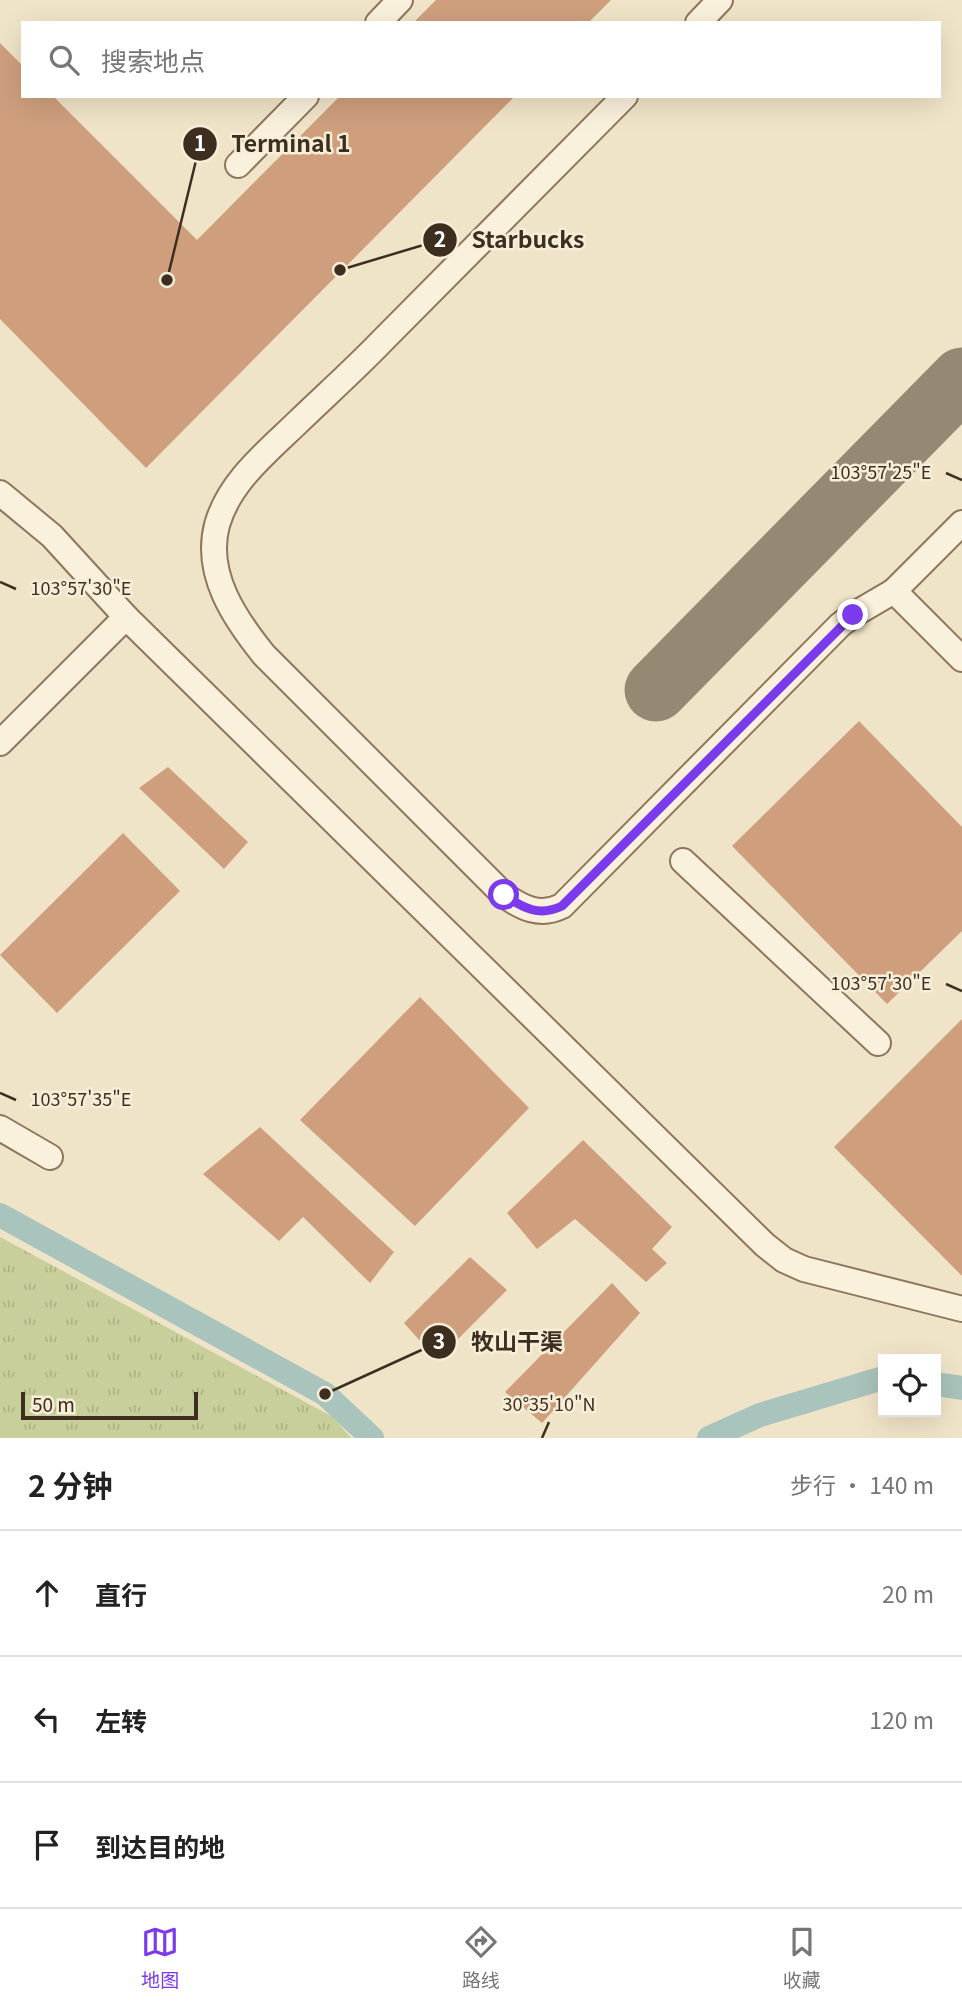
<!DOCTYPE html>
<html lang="zh">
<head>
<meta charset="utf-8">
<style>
	:root { --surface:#fff; --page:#f2f2f2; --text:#222; --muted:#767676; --line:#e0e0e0; --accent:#7c3aed }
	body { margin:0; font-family:Georgia,"Noto Sans SC",serif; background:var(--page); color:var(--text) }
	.controls { position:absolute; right:21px; bottom:21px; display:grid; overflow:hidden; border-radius:0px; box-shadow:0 7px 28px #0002 }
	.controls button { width:63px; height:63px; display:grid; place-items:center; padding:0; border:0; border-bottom:2px solid var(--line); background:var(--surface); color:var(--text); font:35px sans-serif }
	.scale { position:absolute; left:21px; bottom:18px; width:177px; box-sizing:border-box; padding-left:7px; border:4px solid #3d2e20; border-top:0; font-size:19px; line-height:24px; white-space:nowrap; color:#3d2e20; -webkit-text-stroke:5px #f7eed8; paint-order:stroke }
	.stop { position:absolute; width:21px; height:21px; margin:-16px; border:5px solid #7c3aed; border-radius:50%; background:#fff }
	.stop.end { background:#7c3aed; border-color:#fff; box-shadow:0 2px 7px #0008 }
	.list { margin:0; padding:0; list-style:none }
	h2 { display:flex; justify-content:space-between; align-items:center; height:91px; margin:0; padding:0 28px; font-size:30px }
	h2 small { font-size:23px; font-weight:400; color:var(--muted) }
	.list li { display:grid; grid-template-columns:46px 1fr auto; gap:21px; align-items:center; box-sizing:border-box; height:126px; padding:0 28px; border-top:2px solid var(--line) }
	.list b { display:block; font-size:26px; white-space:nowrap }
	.list em { font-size:23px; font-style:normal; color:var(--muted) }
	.icon { flex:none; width:38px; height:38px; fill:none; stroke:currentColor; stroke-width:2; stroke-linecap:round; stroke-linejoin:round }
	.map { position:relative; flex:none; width:962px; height:1438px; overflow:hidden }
	.search { position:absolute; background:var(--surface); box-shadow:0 7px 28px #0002; left:21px; right:21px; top:21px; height:77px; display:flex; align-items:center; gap:18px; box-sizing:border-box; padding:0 24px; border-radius:0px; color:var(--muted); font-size:26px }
	.sheet { height:469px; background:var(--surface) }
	nav { display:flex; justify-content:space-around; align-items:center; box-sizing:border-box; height:98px; border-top:2px solid var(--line); background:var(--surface); font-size:19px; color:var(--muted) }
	nav a { display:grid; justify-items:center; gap:4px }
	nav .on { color:var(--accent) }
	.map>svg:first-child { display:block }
	.grass { fill:url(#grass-tufts) }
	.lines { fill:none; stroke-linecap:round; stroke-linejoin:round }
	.canal { stroke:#a9c4bc; stroke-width:24 }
	.taxiway { stroke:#968974; stroke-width:63 }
	.building { fill:#cf9f7d }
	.minor-casing { stroke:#8d765c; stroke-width:28 }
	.minor { stroke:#faf1dc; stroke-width:24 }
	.route { stroke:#7c3aed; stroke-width:9 }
	.ticks { fill:none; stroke:#3d2e20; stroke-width:2.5 }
	.ticks-label { font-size:18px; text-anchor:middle; fill:#3d2e20; stroke:#f7eed8; stroke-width:5; stroke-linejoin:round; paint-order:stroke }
	.leader { fill:none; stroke:#3d2e20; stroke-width:2.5 }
	.callout-dot { fill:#3d2e20; stroke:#f7eed8; stroke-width:2.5 }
	.mark-label { font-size:21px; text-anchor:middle; font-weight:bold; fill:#fff }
	.callout-label { font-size:23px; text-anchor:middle; font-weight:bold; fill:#3d2e20; stroke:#f7eed8; stroke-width:5; stroke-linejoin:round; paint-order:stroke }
</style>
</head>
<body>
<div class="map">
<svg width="962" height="1438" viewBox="0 0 962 1438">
	<defs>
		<pattern id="grass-tufts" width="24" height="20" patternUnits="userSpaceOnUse" patternTransform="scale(1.75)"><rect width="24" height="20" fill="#c9cf9b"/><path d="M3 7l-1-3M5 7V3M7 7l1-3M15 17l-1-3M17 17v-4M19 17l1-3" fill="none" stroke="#aeb285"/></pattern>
	</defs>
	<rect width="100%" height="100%" fill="#f0e4c8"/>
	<path class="grass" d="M0,1237L333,1417L351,1438H0Z"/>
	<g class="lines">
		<g class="canal">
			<path d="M0,1215L325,1394L372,1438"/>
			<path d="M936,1384L962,1388"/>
			<path d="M709,1438L760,1415L883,1378"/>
		</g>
		<path class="taxiway" d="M656,690L962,379"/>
	</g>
	<g class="building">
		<path d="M436,0H611L588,23H413Z"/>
		<path d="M0,43L23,66V96H53L197,240L340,96H515L146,468L0,319Z"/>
		<path d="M859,721L962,827V931L887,1004L732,846Z"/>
		<path d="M168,767L248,842L224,869L139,788Z"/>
		<path d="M123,833L180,891L57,1013L0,955Z"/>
		<path d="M420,997L529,1108L415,1226L300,1120Z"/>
		<path d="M962,1019V1276L834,1147Z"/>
		<path d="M260,1127L394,1252L370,1283L303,1217L279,1241L203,1174Z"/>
		<path d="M583,1140L672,1227L652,1249L667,1263L646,1282L575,1219L537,1249L507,1213Z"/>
		<path d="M470,1257L507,1290L437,1360L404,1323Z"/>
		<path d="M612,1283L640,1313L542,1423L505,1392Z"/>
	</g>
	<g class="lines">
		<defs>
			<g id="minor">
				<path d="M378,23L400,0"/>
				<path d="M698,23L720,0"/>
				<path d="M625,96C544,178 463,260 382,341C355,369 326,395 298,422C267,452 229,482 217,525C204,574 235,619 264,655L504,895C522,908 540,917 562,906L840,625L853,615L894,591L962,523"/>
				<path d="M238,165L306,96"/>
				<path d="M0,493L52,536L126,617L0,743"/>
				<path d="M894,591L962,659"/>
				<path d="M126,617L765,1245L784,1260L804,1269L962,1309"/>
				<path d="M683,861L878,1043"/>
				<path d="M0,1128L50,1157"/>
			</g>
		</defs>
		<use href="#minor" class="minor-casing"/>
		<use href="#minor" class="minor"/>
	</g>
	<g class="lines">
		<path class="route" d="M504,895C523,908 539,917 562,906L853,615"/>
	</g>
	<path class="ticks" d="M946,473L962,480M0,582L16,589M946,984L962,991M0,1093L16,1100M542,1438L549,1422"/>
	<g class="ticks-label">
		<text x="881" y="479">103°57'25"E</text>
		<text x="81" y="595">103°57'30"E</text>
		<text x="881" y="990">103°57'30"E</text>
		<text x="81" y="1106">103°57'35"E</text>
		<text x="549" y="1411">30°35'10"N</text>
	</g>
	<path class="leader" d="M167 280L200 144M340 270L440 240M325 1394L439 1342"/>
	<g class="callout-dot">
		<circle cx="167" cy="280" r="7"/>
		<circle cx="340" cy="270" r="7"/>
		<circle cx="325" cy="1394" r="7"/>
		<circle cx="200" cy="144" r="18"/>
		<circle cx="440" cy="240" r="18"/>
		<circle cx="439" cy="1342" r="18"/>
	</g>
	<g class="mark-label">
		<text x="200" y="151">1</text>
		<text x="440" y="247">2</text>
		<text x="439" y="1349">3</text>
	</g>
	<g class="callout-label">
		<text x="291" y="152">Terminal 1</text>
		<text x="528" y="248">Starbucks</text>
		<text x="517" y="1350">牧山干渠</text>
	</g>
</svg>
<div class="controls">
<button><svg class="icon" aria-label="locate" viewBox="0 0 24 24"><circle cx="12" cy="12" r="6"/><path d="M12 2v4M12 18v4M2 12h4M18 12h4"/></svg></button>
</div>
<div class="scale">50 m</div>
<div class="stop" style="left:504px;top:895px"></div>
<div class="stop end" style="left:853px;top:615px"></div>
<div class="search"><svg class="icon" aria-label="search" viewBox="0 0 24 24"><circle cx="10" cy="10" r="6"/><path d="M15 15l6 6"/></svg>搜索地点</div>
</div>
<section class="sheet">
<h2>2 分钟<small>步行 · 140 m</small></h2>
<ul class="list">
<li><svg class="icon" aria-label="ahead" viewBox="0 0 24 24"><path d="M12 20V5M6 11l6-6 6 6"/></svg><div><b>直行</b></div><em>20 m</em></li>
<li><svg class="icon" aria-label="left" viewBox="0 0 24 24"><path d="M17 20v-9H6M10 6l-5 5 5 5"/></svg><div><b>左转</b></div><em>120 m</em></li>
<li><svg class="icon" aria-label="arrive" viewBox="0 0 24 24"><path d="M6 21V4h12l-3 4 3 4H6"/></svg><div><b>到达目的地</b></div></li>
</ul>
</section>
<nav>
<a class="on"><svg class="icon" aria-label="map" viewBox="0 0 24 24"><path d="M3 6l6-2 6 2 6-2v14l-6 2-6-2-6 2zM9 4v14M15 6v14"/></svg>地图</a>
<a><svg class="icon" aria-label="directions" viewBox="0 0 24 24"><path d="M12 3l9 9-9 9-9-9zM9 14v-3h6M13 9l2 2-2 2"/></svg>路线</a>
<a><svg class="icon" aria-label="saved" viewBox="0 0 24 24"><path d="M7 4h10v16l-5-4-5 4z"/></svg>收藏</a>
</nav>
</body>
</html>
